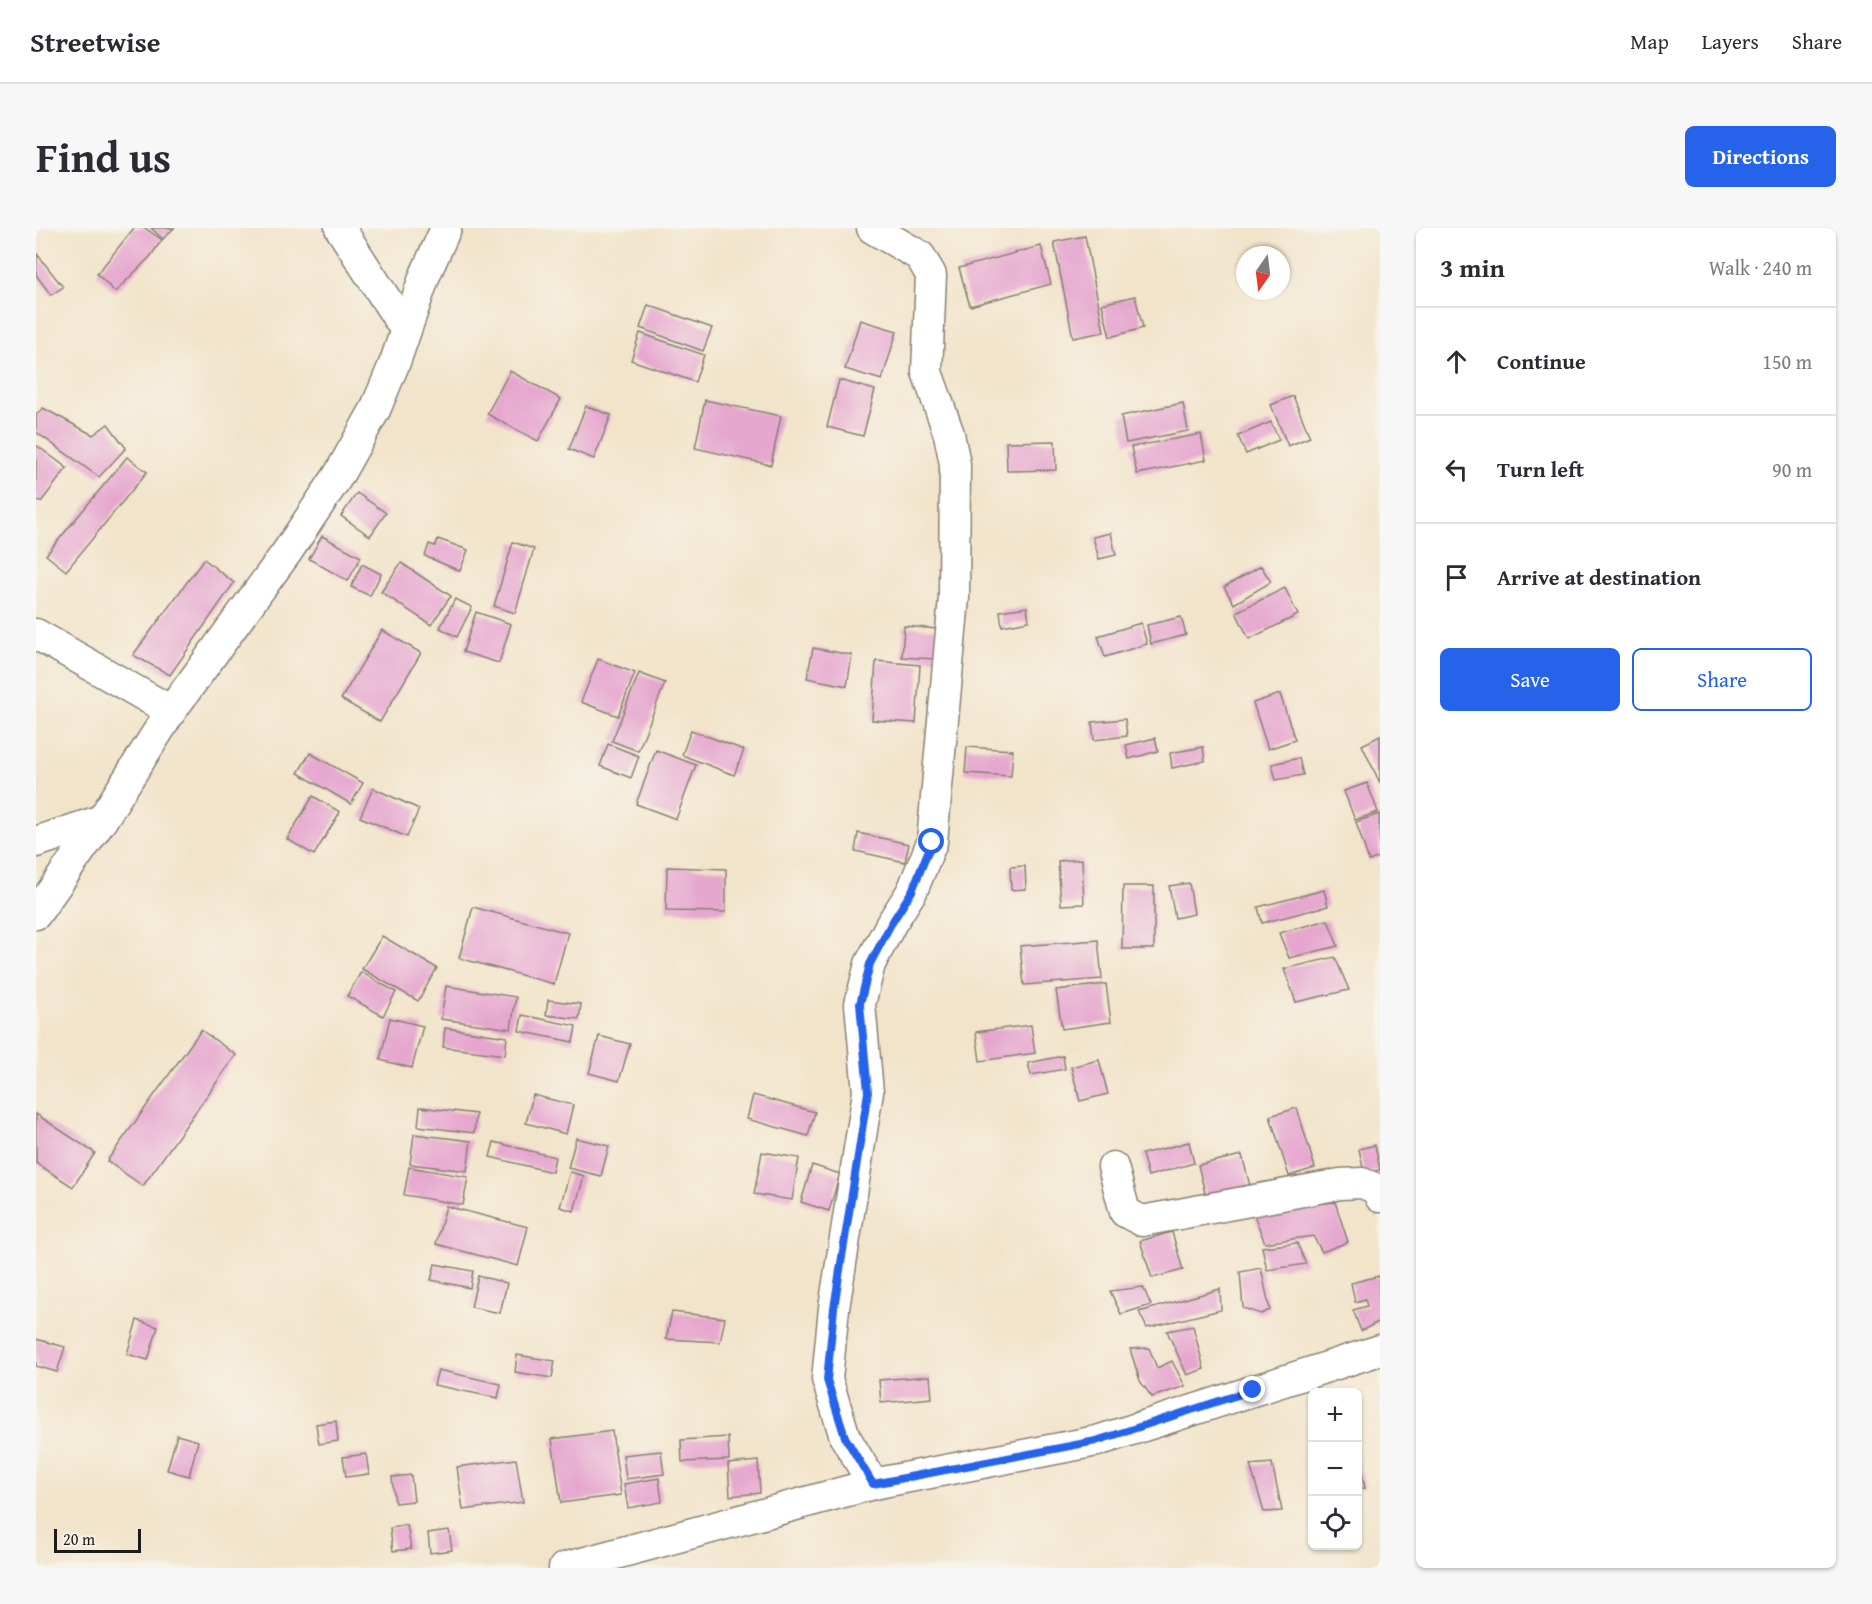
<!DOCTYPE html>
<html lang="en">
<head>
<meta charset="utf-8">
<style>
	:root { --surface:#fff; --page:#f7f7f7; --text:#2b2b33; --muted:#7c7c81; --line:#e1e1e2; --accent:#2563eb }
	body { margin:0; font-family:"Gentium Book Plus",serif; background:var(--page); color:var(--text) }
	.controls { position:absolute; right:18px; bottom:18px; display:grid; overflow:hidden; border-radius:9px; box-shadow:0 2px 4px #0004 }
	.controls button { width:54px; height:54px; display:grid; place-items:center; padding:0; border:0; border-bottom:2px solid var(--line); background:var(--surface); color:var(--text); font:30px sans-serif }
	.compass { position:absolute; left:1200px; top:18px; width:54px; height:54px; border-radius:50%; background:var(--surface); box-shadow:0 2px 4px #0004; rotate:194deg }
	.scale { position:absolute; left:18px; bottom:15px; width:87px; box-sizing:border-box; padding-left:6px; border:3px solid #1c1c1c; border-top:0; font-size:16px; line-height:21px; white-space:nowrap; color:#1c1c1c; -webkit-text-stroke:4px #f7f3e8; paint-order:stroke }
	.stop { position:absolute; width:18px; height:18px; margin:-14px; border:4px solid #2563eb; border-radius:50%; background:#fff }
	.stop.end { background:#2563eb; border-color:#fff; box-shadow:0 2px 6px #0008 }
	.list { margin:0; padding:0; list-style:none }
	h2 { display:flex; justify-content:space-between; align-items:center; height:78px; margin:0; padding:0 24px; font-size:26px }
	h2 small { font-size:20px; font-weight:400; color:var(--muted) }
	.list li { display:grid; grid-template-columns:39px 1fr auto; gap:18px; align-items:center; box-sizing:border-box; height:108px; padding:0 24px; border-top:2px solid var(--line) }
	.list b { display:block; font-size:22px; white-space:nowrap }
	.list em { font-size:20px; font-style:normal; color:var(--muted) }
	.actions { display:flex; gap:12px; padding:18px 24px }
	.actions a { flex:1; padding:14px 0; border:2px solid var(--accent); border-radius:9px; text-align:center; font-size:21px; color:var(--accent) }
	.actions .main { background:var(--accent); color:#fff }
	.icon { flex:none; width:33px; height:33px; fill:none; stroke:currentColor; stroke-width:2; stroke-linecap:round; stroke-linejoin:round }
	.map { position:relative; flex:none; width:1344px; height:1340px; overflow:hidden; border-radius:9px }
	header { display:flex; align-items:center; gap:36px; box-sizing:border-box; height:84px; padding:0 30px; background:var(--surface); border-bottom:2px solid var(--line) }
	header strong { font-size:28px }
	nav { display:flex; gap:33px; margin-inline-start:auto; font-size:21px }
	.intro { display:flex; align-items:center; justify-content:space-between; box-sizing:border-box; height:144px; padding:0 36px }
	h1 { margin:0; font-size:42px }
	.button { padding:15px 27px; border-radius:9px; background:var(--accent); color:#fff; font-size:21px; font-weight:700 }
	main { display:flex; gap:36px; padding:0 36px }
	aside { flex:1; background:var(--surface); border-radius:9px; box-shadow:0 2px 4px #0004 }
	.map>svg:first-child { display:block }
	.building { fill:#e6a7cf }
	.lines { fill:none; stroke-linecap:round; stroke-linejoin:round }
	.street-casing { stroke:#878074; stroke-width:33 }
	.street { stroke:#fff; stroke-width:30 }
	.route { stroke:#2563eb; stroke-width:8 }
</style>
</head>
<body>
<header>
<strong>Streetwise</strong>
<nav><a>Map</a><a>Layers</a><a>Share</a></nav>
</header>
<div class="intro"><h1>Find us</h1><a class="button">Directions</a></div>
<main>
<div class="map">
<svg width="1344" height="1340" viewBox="0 0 1344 1340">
	<rect width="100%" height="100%" fill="#f7f3e8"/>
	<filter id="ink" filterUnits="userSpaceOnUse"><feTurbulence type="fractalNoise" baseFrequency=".0167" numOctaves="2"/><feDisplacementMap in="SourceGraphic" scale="12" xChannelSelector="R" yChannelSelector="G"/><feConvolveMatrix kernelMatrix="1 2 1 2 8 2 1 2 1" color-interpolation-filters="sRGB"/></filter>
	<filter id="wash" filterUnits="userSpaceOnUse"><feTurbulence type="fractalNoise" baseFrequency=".008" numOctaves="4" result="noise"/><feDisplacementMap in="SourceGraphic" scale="24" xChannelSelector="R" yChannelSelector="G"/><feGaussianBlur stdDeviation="1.35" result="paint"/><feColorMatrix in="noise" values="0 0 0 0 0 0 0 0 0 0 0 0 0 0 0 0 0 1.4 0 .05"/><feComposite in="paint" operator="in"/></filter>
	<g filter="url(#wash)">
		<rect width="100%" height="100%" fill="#f2e4cb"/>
		<g id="blocks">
			<g class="building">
				<path d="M98,0H109L126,12L114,29L79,64L61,46Z"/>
				<path d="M115,0H138L127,11Z"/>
				<path d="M1049,8L1068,104L1037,110L1018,14Z"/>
				<path d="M1005,18L1015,56L934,78L923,40Z"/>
				<path d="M1,26L27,59L15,67L0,47Z"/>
				<path d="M1099,68L1107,100L1074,109L1066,76Z"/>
				<path d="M612,77L676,100L667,123L604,100Z"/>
				<path d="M824,92L861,103L846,152L809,141Z"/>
				<path d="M604,105L668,127L659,154L595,132Z"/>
				<path d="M474,143L525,171L502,213L451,186Z"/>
				<path d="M803,152L839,162L827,208L791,199Z"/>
				<path d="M1257,168L1274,209L1252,218L1235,177Z"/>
				<path d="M669,172L745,188L735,237L659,220Z"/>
				<path d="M1147,175L1152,203L1090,215L1085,188Z"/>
				<path d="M550,178L575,187L558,231L533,221Z"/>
				<path d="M7,180L57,207L72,196L90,220L63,249L0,204V187Z"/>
				<path d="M1235,194L1243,212L1210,226L1202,208Z"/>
				<path d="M1165,206L1170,232L1101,246L1095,219Z"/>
				<path d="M1019,213L1020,242L971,243L970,214Z"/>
				<path d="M0,217L31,240L5,274L0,271Z"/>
				<path d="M91,229L111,244L30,343L10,327Z"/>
				<path d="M321,265L350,285L334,308L305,288Z"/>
				<path d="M1075,305L1080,327L1063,331L1057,309Z"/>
				<path d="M286,308L325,329L312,353L273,331Z"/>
				<path d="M402,311L432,322L424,343L389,328L393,316L399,318Z"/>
				<path d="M477,314L498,321L479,385L458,378Z"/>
				<path d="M168,331L198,355L134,447L97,427Z"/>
				<path d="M365,335L415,368L395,397L345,364Z"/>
				<path d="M326,336L345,346L334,368L315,359Z"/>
				<path d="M1225,338L1235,354L1198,376L1188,359Z"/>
				<path d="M1249,360L1262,387L1213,411L1200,384Z"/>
				<path d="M419,371L436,379L421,409L404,400Z"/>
				<path d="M991,379L993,393L966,398L964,383Z"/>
				<path d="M440,384L475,396L463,435L427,424Z"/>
				<path d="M1145,389L1150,407L1115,416L1111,397Z"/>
				<path d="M1105,395L1111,416L1069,429L1062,408Z"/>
				<path d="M868,398L902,401L899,431L866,429Z"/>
				<path d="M346,402L385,425L344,494L305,471Z"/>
				<path d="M777,420L816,427L811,458L771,450Z"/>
				<path d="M562,431L599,445L582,488L545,474Z"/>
				<path d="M840,433L884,437L880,495L836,492Z"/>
				<path d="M603,445L629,455L602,523L576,513Z"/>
				<path d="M1244,466L1259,512L1232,521L1217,475Z"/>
				<path d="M1089,491L1091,508L1058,512L1056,494Z"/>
				<path d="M655,502L708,522L698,547L646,527Z"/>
				<path d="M1344,508V555L1326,517Z"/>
				<path d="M1119,510L1122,523L1093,531L1090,517Z"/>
				<path d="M572,516L603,528L595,550L564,538Z"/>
				<path d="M931,519L977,522L975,548L929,545Z"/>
				<path d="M1167,519L1169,533L1136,540L1134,525Z"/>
				<path d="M620,522L660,537L640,591L600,576Z"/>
				<path d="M274,525L327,555L315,576L262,545Z"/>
				<path d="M1263,530L1267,547L1240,552L1236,536Z"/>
				<path d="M1331,555L1342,584L1319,592L1308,563Z"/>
				<path d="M337,560L383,581L371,609L324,589Z"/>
				<path d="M277,568L304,584L278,627L251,611Z"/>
				<path d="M1343,586L1344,629L1333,633L1320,594Z"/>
				<path d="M822,605L873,616L869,634L819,623Z"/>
				<path d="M1046,631L1048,676L1025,677L1022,633Z"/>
				<path d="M989,638L990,661L975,662L974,639Z"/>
				<path d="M631,639L690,641V684L630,683Z"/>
				<path d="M1153,655L1158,686L1139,690L1133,658Z"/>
				<path d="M1087,658H1118V721H1086Z"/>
				<path d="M1288,662L1292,678L1226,695L1222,679Z"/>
				<path d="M437,679L532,705L518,756L423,730Z"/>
				<path d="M1292,692L1302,718L1253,730L1243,705Z"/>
				<path d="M346,708L401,740L382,773L326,741Z"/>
				<path d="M1062,712L1066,751L988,757L984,718Z"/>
				<path d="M1299,729L1313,762L1260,774L1248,741Z"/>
				<path d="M325,744L360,764L347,788L311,768Z"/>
				<path d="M1070,756L1075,794L1026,801L1020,762Z"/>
				<path d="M410,758L480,769L475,801L405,791Z"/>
				<path d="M512,772L545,776L543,791L510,787Z"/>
				<path d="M486,787L540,798L537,814L483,803Z"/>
				<path d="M354,790L387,798L376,840L344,832Z"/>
				<path d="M995,797L999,825L944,833L940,804Z"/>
				<path d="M409,800L471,809L469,827L407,819Z"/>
				<path d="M165,802L200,827L107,958L71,933Z"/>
				<path d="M563,808L594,816L583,853L553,845Z"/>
				<path d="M1027,828L1029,841L995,847L992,835Z"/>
				<path d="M1063,832L1072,866L1044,873L1035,839Z"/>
				<path d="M497,867L537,877L530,906L490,895Z"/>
				<path d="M717,867L779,884L772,908L711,891Z"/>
				<path d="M384,879L440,886L438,905L382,898Z"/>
				<path d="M1261,880L1279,940L1253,948L1234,888Z"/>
				<path d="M0,886L59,925L37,959L0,935Z"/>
				<path d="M378,906L435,913L431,943L374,936Z"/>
				<path d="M540,910L573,918L565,948L532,940Z"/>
				<path d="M458,914L519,929L516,944L454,929Z"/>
				<path d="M1153,914L1158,935L1112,948L1106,926Z"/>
				<path d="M1339,917L1344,942L1328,945L1323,921Z"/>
				<path d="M726,924L763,930L756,972L718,966Z"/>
				<path d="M1206,927L1215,962L1171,973L1162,937Z"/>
				<path d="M776,937L804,946L793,983L765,974Z"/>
				<path d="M373,939L432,949L427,977L368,967Z"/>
				<path d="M534,944L548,948L538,983L524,979Z"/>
				<path d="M1299,974L1312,1014L1286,1024L1277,1008L1229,1015L1216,982Z"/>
				<path d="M410,978L492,999L482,1038L400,1016Z"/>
				<path d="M1136,1004L1147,1042L1116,1050L1104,1013Z"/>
				<path d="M1261,1015L1270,1036L1231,1042L1226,1019Z"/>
				<path d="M399,1036L437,1043L434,1060L395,1052Z"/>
				<path d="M1225,1040L1234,1082L1225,1086L1207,1080L1204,1044Z"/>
				<path d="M442,1048L471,1055L464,1085L435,1079Z"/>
				<path d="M1343,1048L1344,1093L1325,1103L1317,1082L1331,1078L1329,1071L1319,1074L1315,1055Z"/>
				<path d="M1107,1059L1115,1077L1085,1086L1074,1063Z"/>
				<path d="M1184,1061L1185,1082L1111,1100L1103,1084Z"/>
				<path d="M636,1084L689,1090L684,1114L630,1111Z"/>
				<path d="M101,1092L122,1099L112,1132L91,1126Z"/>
				<path d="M1157,1098L1168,1141L1151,1147L1131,1103Z"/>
				<path d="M0,1111L29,1119L21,1144L0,1138Z"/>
				<path d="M1113,1120L1121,1140L1136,1133L1149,1158L1116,1169L1104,1153L1094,1121Z"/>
				<path d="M481,1127L519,1133L516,1150L479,1144Z"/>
				<path d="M402,1142L465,1156L462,1170L398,1157Z"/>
				<path d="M894,1148L896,1170L845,1175L843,1152Z"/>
				<path d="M300,1193L302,1213L283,1216L280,1196Z"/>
				<path d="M576,1203L585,1267L525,1275L516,1211Z"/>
				<path d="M141,1207L162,1213L153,1248L131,1242Z"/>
				<path d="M692,1209L693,1232L646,1234L645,1212Z"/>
				<path d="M625,1223L628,1246L590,1251L587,1227Z"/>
				<path d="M330,1226L333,1246L310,1249L307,1229Z"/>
				<path d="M1322,1226L1329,1260L1322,1261Z"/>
				<path d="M480,1231L487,1274L427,1282L421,1239Z"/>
				<path d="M722,1233L724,1265L694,1268L692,1236Z"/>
				<path d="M1236,1235L1246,1283L1228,1284L1214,1237Z"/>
				<path d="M375,1247L378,1273L359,1275L356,1249Z"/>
				<path d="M623,1250L626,1274L592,1280L588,1256Z"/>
				<path d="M371,1297L375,1321L357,1323L354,1300Z"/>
				<path d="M413,1302L416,1322L394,1325L392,1305Z"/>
			</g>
		</g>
	</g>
	<g filter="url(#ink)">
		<use href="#blocks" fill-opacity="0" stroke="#878074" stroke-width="1.5"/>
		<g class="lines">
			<defs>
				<g id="street">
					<path d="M304,0L369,101"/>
					<path d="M836,0L884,28L895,47L891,144L913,206L919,236L918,370L896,614L876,663L855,696L834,736L824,776L832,864L798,1080L791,1151L809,1209L837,1256"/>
					<path d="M0,406L135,483"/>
					<path d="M0,614L66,592"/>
					<path d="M0,686L66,592L135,483L251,324L302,248L339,182L359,134L389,47L410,0"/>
					<path d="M1077,939L1089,984L1106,993L1304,956L1326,955L1341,961L1344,969"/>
					<path d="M528,1340L837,1256L1061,1213L1344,1122"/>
				</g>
			</defs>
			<use href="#street" class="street-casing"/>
			<use href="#street" class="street"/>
		</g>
	</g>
	<g class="lines" filter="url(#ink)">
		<path class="route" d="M896,614L876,663L855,696L834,736L824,776L832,864L798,1080L791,1152L809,1209L837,1256L1060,1213L1217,1162"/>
	</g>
</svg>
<div class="controls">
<button>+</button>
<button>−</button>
<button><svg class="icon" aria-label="locate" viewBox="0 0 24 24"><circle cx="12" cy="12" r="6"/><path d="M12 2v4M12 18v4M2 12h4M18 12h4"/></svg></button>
</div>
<svg class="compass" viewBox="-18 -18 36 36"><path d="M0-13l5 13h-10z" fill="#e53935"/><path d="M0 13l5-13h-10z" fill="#7c7c81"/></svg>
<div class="scale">20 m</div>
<div class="stop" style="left:896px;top:614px"></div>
<div class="stop end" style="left:1217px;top:1162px"></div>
</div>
<aside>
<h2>3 min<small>Walk · 240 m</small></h2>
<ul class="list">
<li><svg class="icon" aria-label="ahead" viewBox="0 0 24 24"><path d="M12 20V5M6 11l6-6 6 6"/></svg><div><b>Continue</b></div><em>150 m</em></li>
<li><svg class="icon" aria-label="left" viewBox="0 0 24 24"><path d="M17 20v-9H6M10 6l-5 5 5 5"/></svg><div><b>Turn left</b></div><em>90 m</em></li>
<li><svg class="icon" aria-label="arrive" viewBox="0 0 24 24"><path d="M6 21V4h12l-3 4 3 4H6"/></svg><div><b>Arrive at destination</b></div></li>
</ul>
<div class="actions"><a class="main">Save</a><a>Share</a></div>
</aside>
</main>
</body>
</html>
